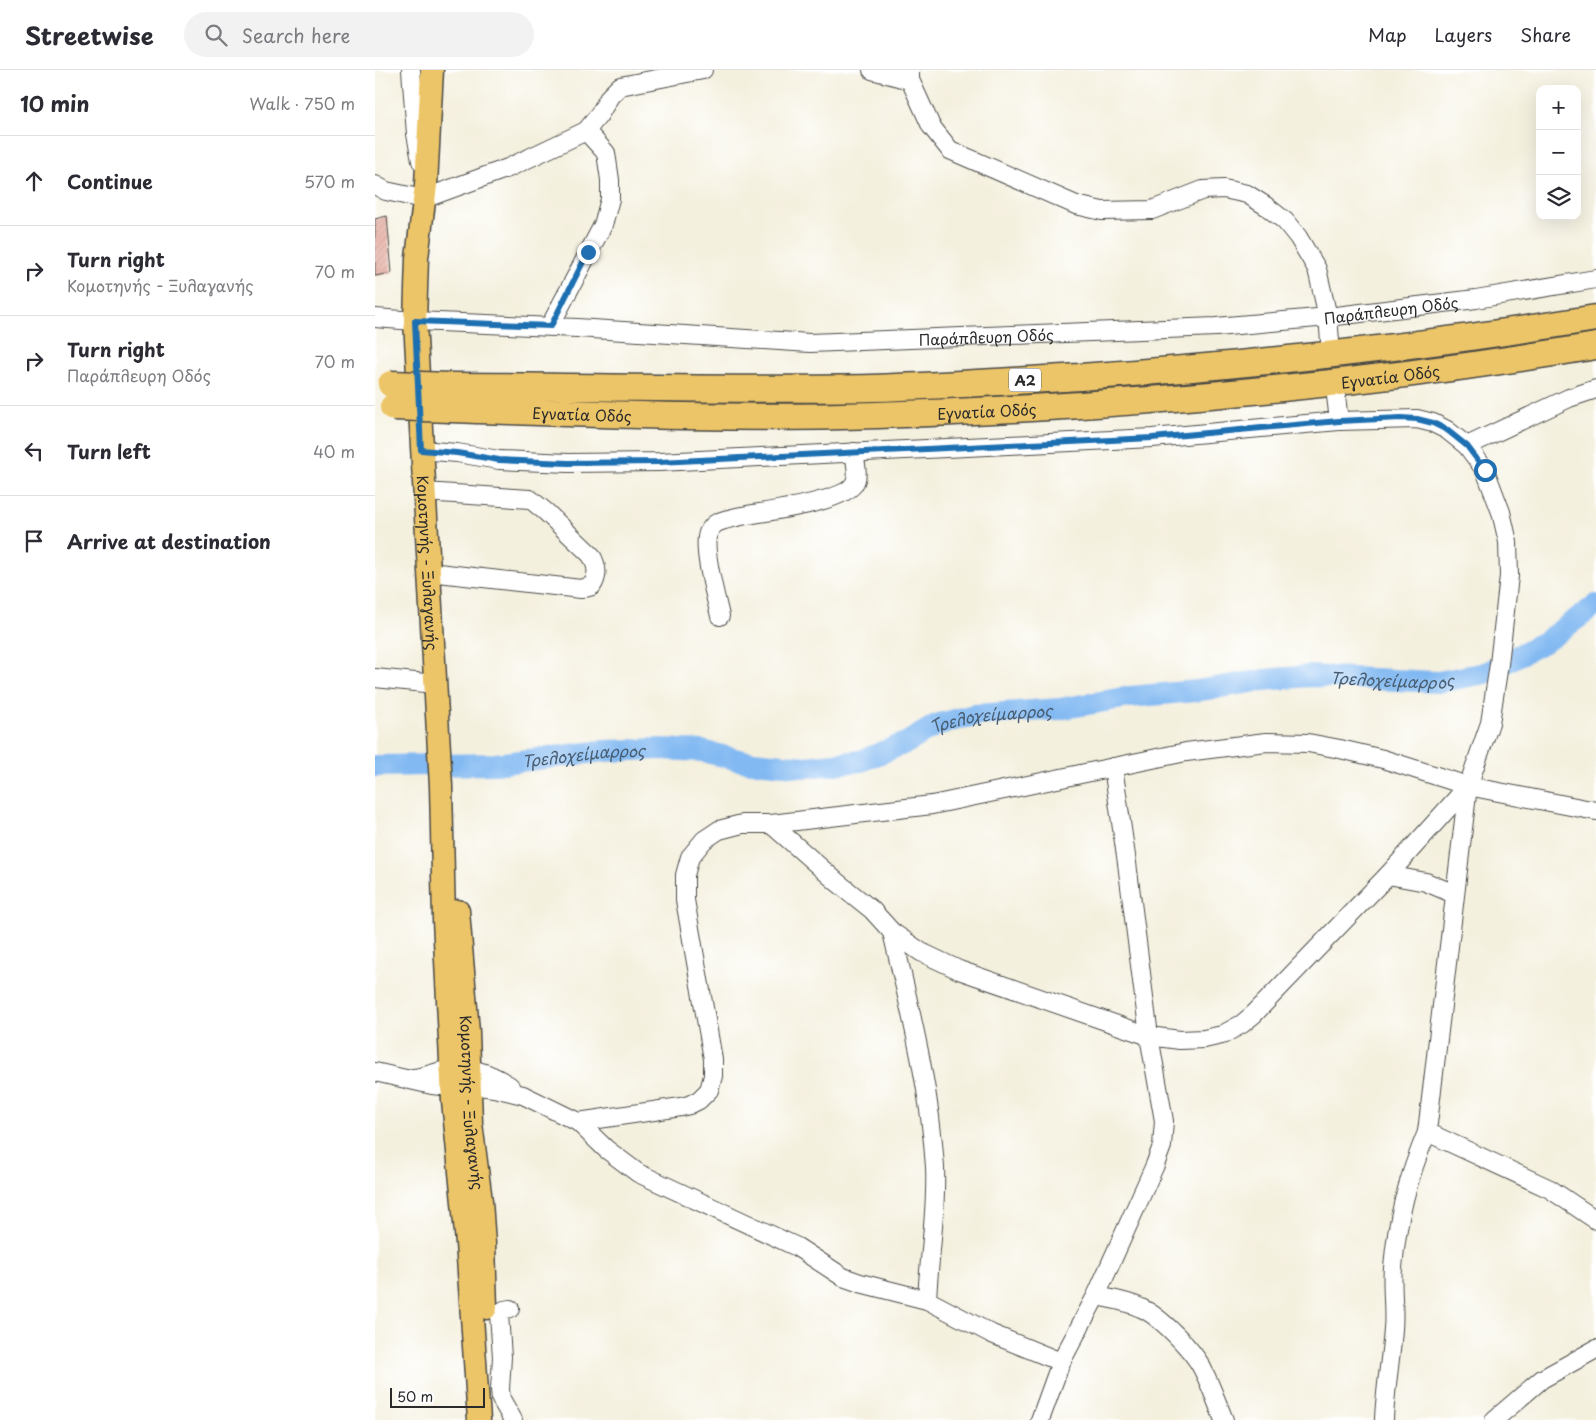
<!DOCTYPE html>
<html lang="en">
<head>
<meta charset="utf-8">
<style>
	:root { --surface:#fff; --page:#f2f2f3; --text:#2b2b33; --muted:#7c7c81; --line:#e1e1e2 }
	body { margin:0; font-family:"Playpen Sans",sans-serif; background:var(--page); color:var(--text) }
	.controls { position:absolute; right:15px; top:15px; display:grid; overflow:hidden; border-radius:10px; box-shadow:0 5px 20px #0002 }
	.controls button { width:45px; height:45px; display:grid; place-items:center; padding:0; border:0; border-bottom:1px solid var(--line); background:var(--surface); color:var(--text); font:25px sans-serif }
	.scale { position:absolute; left:15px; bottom:12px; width:95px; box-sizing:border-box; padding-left:5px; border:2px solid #2b2b2b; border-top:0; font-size:14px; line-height:18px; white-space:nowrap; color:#2b2b2b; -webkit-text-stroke:4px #fff; paint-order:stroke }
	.stop { position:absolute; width:15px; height:15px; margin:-11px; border:4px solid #1f6fb2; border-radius:50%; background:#fff }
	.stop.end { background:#1f6fb2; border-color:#fff; box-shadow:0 1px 5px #0008 }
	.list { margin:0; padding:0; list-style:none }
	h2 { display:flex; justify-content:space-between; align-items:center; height:65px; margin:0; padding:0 20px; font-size:21px }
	h2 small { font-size:16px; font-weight:400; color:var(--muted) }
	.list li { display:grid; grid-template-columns:32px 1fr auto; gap:15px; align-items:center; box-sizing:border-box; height:90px; padding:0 20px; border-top:1px solid var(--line) }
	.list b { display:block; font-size:19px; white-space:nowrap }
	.list p { margin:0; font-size:16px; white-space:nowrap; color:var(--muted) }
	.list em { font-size:16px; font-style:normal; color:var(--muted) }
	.icon { flex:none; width:28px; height:28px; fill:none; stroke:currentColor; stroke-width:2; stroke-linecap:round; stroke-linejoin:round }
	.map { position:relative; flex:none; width:1221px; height:1350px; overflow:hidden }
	header { display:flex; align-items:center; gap:30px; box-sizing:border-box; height:70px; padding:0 25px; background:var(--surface); border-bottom:1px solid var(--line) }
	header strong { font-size:24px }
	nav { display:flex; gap:28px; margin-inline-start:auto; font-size:18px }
	.search { width:350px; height:45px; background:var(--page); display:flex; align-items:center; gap:12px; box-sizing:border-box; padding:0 18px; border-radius:28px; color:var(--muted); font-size:19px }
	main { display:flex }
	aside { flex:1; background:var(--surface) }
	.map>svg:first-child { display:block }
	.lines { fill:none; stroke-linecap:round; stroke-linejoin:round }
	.river { stroke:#82b9f2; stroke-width:22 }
	.building { fill:url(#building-hatch) }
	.minor-casing { stroke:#494946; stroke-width:20 }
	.major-casing { stroke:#494946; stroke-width:25 }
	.highway-casing { stroke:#494946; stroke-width:29 }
	.minor { stroke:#fff; stroke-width:18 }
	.major { stroke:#edc569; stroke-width:22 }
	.highway { stroke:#edc569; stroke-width:26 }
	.highway-bridge-casing { stroke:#494946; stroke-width:29; stroke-linecap:butt }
	.highway-bridge { stroke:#edc569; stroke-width:26 }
	.route { stroke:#1f6fb2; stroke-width:6 }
	.labels { text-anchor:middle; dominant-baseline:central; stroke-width:5; stroke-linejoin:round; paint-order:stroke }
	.shield { fill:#fff; stroke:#6b6b6b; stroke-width:1 }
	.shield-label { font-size:14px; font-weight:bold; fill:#2b2b2b }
	.street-label { font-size:15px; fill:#2b2b2b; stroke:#fff }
	.water-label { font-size:16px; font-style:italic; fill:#495d71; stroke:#fff }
</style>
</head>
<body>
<header>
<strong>Streetwise</strong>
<div class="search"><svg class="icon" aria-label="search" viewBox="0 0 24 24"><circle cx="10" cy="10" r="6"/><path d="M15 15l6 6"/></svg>Search here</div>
<nav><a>Map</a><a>Layers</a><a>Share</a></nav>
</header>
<main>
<aside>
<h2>10 min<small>Walk · 750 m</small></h2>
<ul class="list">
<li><svg class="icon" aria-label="ahead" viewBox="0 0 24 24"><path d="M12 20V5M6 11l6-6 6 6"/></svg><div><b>Continue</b></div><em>570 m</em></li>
<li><svg class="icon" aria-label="right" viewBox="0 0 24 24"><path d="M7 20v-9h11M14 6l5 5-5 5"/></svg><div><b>Turn right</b><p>Κομοτηνής - Ξυλαγανής</p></div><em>70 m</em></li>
<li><svg class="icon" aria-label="right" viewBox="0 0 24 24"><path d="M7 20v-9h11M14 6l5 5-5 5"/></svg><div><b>Turn right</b><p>Παράπλευρη Οδός</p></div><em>70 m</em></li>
<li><svg class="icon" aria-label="left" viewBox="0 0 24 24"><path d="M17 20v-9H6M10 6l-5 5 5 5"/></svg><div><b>Turn left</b></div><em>40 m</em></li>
<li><svg class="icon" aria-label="arrive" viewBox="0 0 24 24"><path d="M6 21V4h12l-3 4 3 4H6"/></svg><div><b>Arrive at destination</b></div></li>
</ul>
</aside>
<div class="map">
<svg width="1221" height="1350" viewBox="0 0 1221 1350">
	<defs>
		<pattern id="building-hatch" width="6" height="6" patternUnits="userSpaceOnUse" patternTransform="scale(1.25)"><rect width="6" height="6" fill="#e5a698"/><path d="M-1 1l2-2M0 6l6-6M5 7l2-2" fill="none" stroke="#ba877c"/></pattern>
	</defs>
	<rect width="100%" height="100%" fill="#fff"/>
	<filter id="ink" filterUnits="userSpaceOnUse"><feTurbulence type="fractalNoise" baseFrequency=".02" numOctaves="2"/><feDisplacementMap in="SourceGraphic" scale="10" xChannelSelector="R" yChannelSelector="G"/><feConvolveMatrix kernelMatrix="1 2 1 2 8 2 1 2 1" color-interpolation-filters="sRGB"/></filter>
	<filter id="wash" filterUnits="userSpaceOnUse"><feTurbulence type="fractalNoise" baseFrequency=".0096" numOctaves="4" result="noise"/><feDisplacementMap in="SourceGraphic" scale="20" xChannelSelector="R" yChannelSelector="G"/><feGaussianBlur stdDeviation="1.12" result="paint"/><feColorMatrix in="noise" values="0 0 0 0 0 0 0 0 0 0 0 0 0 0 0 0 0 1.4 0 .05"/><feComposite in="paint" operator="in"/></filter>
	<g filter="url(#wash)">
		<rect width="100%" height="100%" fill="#f4f0de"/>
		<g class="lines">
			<path class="river" id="s1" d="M0,696L120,694L229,681L286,679L327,681L368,691L431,697L486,691L533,672L561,655L599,645L684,639L754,627L821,621L889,610L934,606L1063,612L1110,603L1171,571L1221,535"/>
		</g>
		<g id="blocks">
			<path class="building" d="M12,146L17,203L0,206V149Z"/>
		</g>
	</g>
	<g filter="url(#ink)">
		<use href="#blocks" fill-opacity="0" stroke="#494946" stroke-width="1"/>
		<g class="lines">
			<defs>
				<g id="minor">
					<path d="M36,0L41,64L46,91"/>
					<path d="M497,0L535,10"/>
					<path d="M535,0V10L556,56L575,80L701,135L727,141L777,140L828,120L849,119L872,124L891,136L910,151L923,167L942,199L953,247L955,271"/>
					<path d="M0,115L11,121L48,129L133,98L211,61L224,45L235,26L245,16L328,0"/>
					<path id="s2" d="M0,248L40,251L202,258L435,273L841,257L953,247L1101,229L1221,209"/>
					<path d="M175,256L228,155L235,129V110L231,83L211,61"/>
					<path d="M961,326L964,351L1042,349L1058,353L1072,360L1092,376L1110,400L1126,442L1133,472L1134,506L1124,594L1115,653L1093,716L1052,1062C1033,1108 1022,1148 1018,1198C1016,1218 1020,1239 1018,1259C1016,1289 1010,1320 1009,1350"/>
					<path d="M1092,376L1194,328L1221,319"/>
					<path d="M46,380L82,383L124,390L193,393L284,392L777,368L964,351"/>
					<path d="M49,422L155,429L171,442L216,485C222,495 224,505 217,516L206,519L54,502"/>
					<path d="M345,546C341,528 327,479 333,463C335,460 337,456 340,454C346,450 354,449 362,447C384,442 472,433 480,412C484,404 480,391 479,382"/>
					<path d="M0,608L60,614"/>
					<path d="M396,754L462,812L497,840L517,862L546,882L584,900L774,966L805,970L829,969L847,965L867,954L879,944L1013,805L1093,716"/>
					<path d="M1013,805L1051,812L1079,824"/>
					<path d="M517,862C535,939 555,1017 560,1097C562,1141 554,1186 552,1230"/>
					<path d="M0,1002L57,1015L77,1017L104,1016L119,1018L148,1025L203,1052L231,1079L263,1103L422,1177L468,1207L485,1213L552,1230L617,1264L686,1292"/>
					<path d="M37,1008C48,1008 57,1003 67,1001C93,995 114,1002 135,1016"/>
					<path d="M203,1052L306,1037L314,1035L324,1030L334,1020L338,1006V989L310,830V805L315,787L329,770L344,760L367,754H396L557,735L811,682L891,672L933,673L965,679L1008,689L1093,716L1221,741"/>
					<path d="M1052,1062L1175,1119L1221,1150"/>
					<path d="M721,1226C736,1229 751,1231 766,1238C785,1246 819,1281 828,1300C836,1316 842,1333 849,1350"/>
					<path d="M135,1239L129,1240L124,1244L127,1287L125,1319L126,1329L138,1350"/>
					<path d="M665,1350L686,1292L721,1226L780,1095L787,1076L789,1051L774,966L752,793L738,697"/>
					<path d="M1119,1350L1167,1309L1221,1279"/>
				</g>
				<g id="major">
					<path id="s3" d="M57,0L51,115L42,188L40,251L66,716L69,850L78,1031L92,1173L104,1350"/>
					<path id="s4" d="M83,841L93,962L96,1053L106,1131L109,1174L111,1238"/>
				</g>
				<g id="highway">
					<path d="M76,316C216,316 357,321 497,318C566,316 636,311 705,307C878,295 1050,276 1221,248"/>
					<path id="s5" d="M76,339C219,344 361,350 503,345C743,337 984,316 1221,276"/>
				</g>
			</defs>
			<use href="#minor" class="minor-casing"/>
			<use href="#major" class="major-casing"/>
			<use href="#highway" class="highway-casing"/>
			<use href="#minor" class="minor"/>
			<use href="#major" class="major"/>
			<use href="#highway" class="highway"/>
			<defs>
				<g id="highway-bridge">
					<path d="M16,314L76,316"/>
					<path d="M18,337L76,339"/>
				</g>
			</defs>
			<use href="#highway-bridge" class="highway-bridge-casing"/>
			<use href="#highway-bridge" class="highway-bridge"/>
		</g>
	</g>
	<g class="lines" filter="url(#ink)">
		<path class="route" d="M213,182L176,256L40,251L46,380L82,383L124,390L193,393L284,392L777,368L964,351L1026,348L1042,349L1058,353L1072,360L1092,376L1110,400"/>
	</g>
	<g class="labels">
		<rect class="shield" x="634" y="298.5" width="32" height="23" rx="4"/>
		<g class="shield-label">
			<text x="650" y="310">Α2</text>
		</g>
		<g class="street-label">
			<text stroke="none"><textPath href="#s2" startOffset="1018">Παράπλευρη Οδός</textPath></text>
			<text stroke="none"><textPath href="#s2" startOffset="612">Παράπλευρη Οδός</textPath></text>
			<text stroke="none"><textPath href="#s5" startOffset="941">Εγνατία Οδός</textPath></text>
			<text stroke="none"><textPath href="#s5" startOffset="536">Εγνατία Οδός</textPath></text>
			<text stroke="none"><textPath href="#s5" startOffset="131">Εγνατία Οδός</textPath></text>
			<text stroke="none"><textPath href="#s3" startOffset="494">Κομοτηνής - Ξυλαγανής</textPath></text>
			<text stroke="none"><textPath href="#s4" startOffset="192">Κομοτηνής - Ξυλαγανής</textPath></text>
		</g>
		<g class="water-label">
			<text stroke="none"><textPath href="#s1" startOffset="1032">Τρελοχείμαρρος</textPath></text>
			<text stroke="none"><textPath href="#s1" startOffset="628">Τρελοχείμαρρος</textPath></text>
			<text stroke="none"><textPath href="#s1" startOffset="209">Τρελοχείμαρρος</textPath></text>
		</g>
	</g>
</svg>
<div class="controls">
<button>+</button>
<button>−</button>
<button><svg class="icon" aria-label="layers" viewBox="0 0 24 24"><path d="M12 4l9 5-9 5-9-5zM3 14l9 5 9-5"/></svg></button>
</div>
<div class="scale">50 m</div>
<div class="stop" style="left:1110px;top:400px"></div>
<div class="stop end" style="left:213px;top:182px"></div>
</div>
</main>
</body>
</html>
